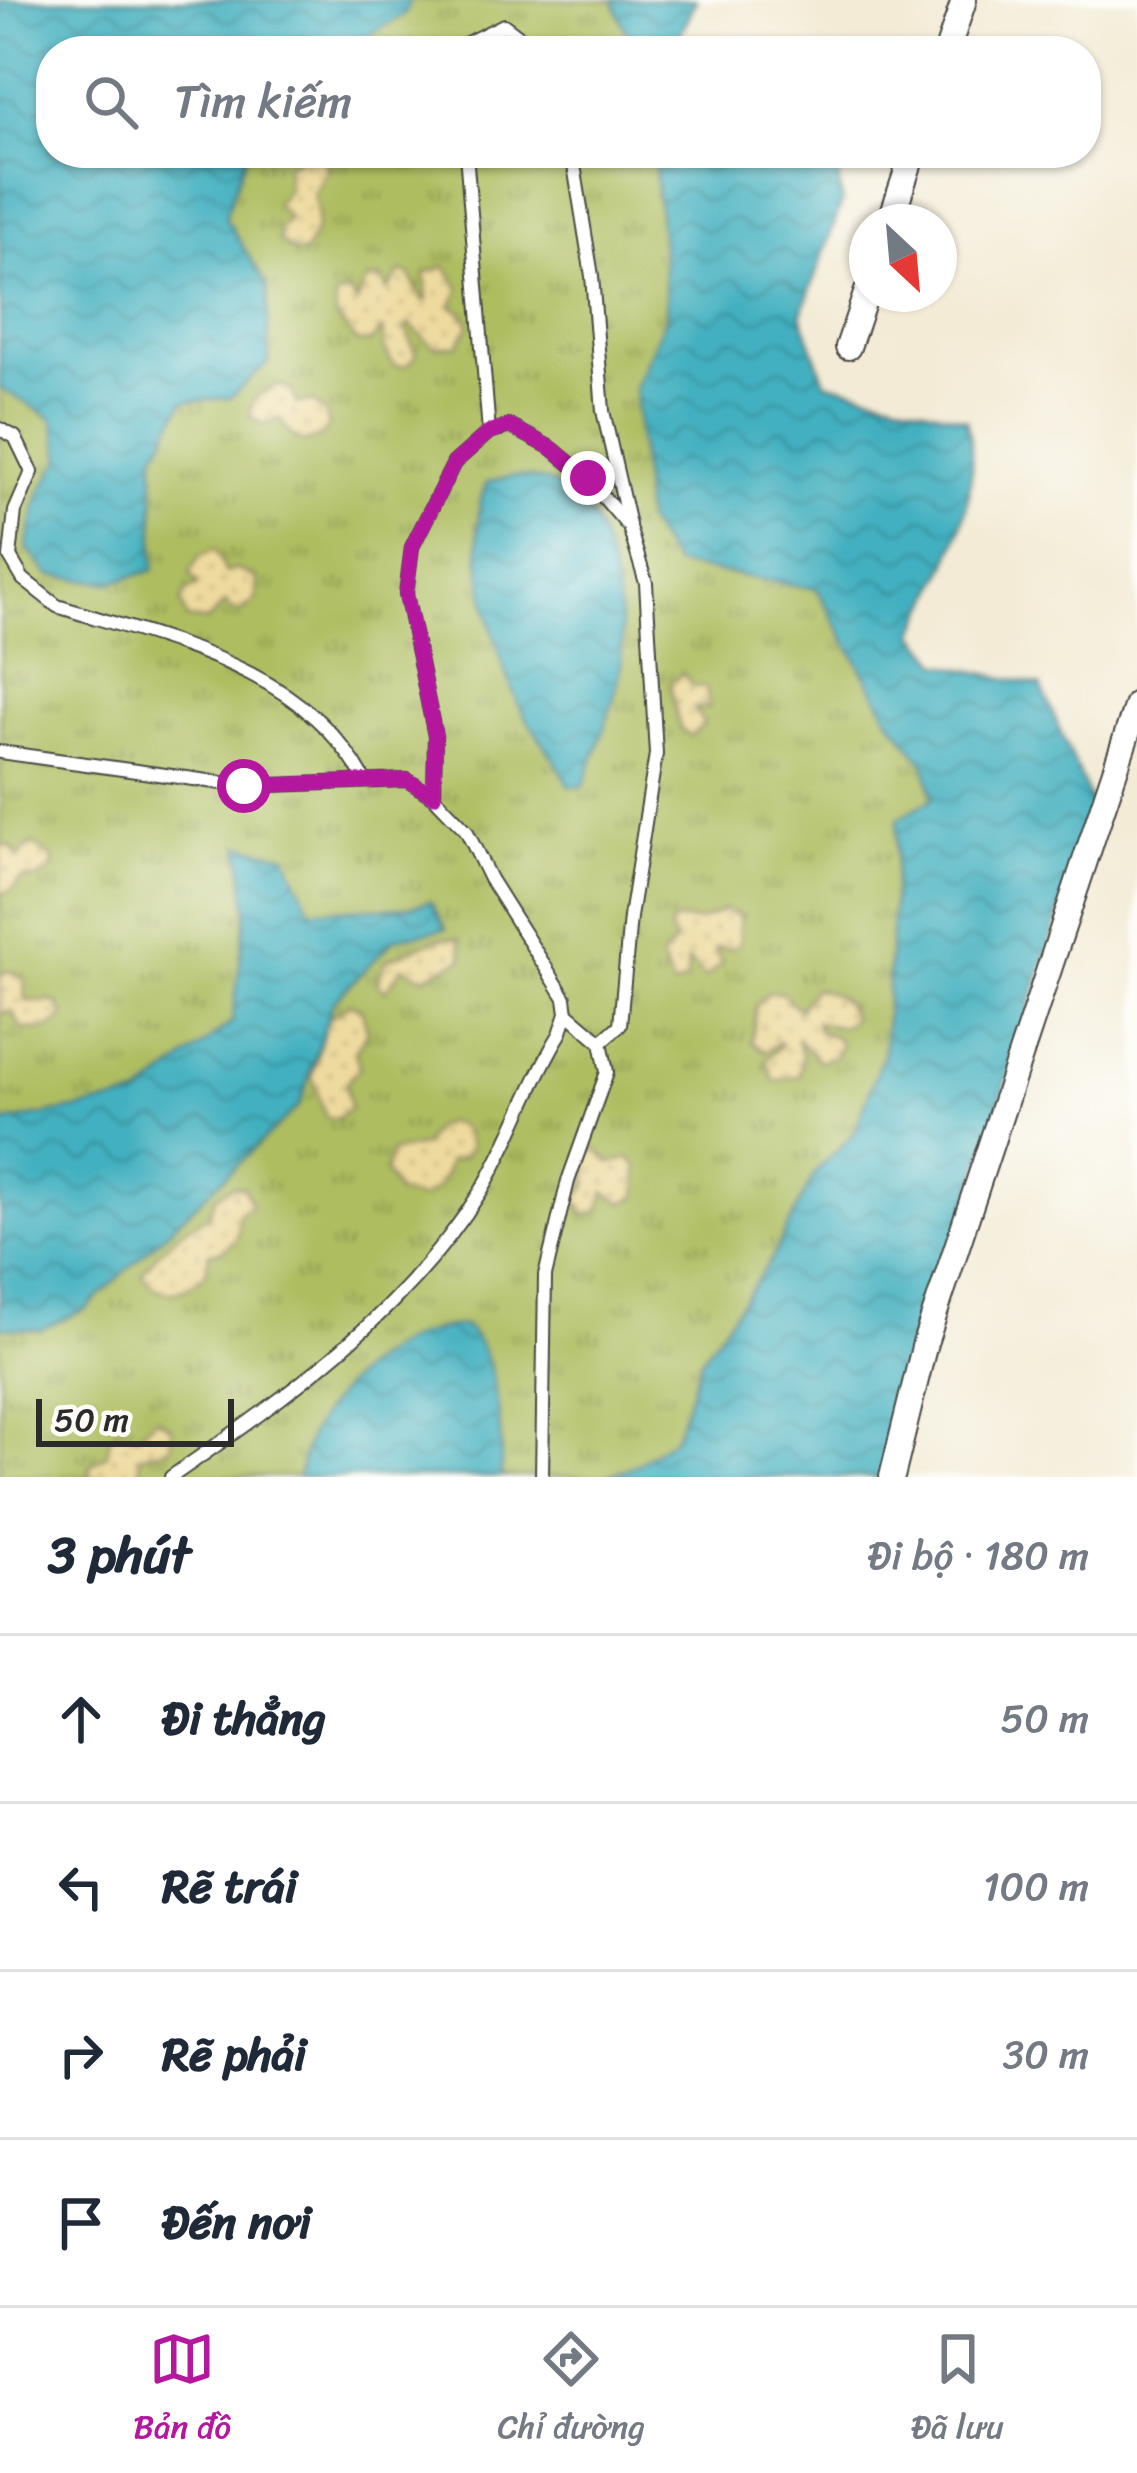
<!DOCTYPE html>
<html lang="vi">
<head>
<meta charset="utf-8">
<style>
	:root { --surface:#fff; --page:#f6f6f7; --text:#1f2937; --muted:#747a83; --line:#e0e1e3; --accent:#b5179e }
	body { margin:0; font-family:Sriracha,sans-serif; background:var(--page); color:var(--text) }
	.compass { position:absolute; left:849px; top:204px; width:108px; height:108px; border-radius:50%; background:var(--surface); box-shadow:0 3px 9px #0004; rotate:154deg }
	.scale { position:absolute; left:36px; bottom:30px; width:198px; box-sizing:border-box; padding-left:12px; border:6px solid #2b2b2b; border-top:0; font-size:33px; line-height:42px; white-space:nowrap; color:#2b2b2b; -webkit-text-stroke:9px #fdfcf7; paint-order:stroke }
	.stop { position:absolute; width:36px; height:36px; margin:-27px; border:9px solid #b5179e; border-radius:50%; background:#fff }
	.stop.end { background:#b5179e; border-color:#fff; box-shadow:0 3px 12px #0008 }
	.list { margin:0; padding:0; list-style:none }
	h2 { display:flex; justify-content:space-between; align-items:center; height:156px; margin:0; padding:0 48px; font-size:51px }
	h2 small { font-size:39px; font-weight:400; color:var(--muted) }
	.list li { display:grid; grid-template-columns:78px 1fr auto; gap:36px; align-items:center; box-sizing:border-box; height:168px; padding:0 48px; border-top:3px solid var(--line) }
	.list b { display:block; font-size:45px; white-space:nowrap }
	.list em { font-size:39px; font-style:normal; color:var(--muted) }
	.icon { flex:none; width:66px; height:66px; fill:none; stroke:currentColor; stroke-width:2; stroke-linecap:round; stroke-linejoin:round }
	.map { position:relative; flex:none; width:1137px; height:1477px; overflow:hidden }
	.search { position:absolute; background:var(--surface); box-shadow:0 3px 9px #0004; left:36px; right:36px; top:36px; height:132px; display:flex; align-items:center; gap:30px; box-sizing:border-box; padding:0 42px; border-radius:48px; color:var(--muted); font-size:45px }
	.sheet { height:828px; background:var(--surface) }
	nav { display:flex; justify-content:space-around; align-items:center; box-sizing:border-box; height:168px; border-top:3px solid var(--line); background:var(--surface); font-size:33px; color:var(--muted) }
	nav a { display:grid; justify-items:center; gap:6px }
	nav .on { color:var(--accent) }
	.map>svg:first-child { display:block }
	.grass { fill:url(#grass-tufts); stroke:#6c7446; stroke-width:3 }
	.sand { fill:url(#sand-dots); stroke:#8c8264; stroke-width:3 }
	.water { fill:url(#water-waves); stroke:#376e76; stroke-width:3 }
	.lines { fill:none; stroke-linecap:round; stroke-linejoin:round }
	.lane-casing { stroke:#494844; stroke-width:16 }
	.street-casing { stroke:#494844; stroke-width:28 }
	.lane { stroke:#fff; stroke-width:12 }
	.street { stroke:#fff; stroke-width:24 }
	.route { stroke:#b5179e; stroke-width:15 }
</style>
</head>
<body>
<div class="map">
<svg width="1137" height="1477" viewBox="0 0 1137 1477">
	<defs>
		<pattern id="grass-tufts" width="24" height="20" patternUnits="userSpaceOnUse" patternTransform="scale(3)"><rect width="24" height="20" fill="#aebd60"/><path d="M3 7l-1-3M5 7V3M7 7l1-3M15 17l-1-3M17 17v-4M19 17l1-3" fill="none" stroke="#8e9a4f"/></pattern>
		<pattern id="sand-dots" width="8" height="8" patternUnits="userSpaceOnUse" patternTransform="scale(3)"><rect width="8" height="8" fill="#eeda9e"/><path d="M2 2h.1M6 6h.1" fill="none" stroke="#cb8" stroke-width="1.8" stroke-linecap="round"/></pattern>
		<pattern id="water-waves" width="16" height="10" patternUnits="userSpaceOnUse" patternTransform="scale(3)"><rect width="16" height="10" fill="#43b0c0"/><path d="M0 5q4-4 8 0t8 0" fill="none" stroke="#388f9c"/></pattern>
	</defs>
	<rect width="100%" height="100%" fill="#fdfcf7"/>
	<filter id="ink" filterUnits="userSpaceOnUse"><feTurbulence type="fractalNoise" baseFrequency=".00833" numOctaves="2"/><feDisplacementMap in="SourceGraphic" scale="24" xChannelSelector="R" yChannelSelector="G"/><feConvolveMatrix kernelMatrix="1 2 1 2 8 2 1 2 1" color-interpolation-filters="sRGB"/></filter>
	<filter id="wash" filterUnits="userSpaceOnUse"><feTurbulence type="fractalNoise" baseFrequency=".004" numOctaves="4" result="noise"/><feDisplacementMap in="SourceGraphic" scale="48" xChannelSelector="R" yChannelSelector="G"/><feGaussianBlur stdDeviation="2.7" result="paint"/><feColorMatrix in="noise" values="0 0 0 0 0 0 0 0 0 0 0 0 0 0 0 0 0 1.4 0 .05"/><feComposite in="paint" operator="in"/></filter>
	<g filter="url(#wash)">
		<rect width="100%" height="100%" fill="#f3ebd5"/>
		<path class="grass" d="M0,0H696L675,46L684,51H51V153H835L842,202L801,315L825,382L966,419C986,495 947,566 915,633L940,664L1041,686L882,1477H0Z"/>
		<g class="sand">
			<path d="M306,153L325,160L327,170L313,195C321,217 318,233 304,253L293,252L279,241V230L289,218L275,205L288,189L286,166Z"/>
			<path d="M446,266L460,289L452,305L466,316L469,326L457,345L434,347L409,324L406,329L416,356L407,366H394L384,347L383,330L370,342H356L336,316L335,296L349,292L357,302L366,281L381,278L387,290L401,272L410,275L422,300H427L425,273Z"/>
			<path d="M277,385L290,389L297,404L312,401L326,413L328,426L320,438L305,442L291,435L280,419L262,424L249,415L254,398Z"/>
			<path d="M215,549L226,573L236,569L257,578L256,599L244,611L230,610L226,602L208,621L187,619L181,602L186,591L198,586L190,572L199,557Z"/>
			<path d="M682,672L693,686L706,687L709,707L694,708L704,724L691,736L680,729L670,685Z"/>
			<path d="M32,843L53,859L52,869L37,879L23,878L11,891L0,894V844L10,846L19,857Z"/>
			<path d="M724,910L739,916L740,942L734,948H715L722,963L705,978L688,960L687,980L673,987L661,958L675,942L669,927L675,920L700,921Z"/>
			<path d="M440,938L459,939L463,959L424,977L402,967L386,991L377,983L386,960Z"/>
			<path d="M8,971L24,978L26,1001L56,1002L64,1015C54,1031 38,1032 21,1028L12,1011L0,1013V977Z"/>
			<path d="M814,988C833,993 847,998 853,1018L843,1027L816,1022L818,1031L836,1037L841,1046L836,1056L819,1061L797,1039L803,1058L799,1076L774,1081L766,1060L781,1045L779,1042L765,1052L752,1042L756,1005L769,992L782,993L799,1010Z"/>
			<path d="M350,1003L362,1010L367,1030L355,1053L360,1067L346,1083L350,1109L336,1119L326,1117L312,1077L326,1021Z"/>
			<path d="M448,1122L464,1129L470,1148L463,1157L449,1161C442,1181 443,1186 422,1199L398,1194L385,1172L391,1152L423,1146L434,1128Z"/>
			<path d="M596,1149L611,1163L631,1158L638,1167L637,1197L623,1203L605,1192L599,1211L584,1215L576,1199L588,1185L586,1155Z"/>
			<path d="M232,1186L244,1187L252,1207L239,1213L237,1239L222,1251L209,1253L206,1273C185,1294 160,1302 142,1274C161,1247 180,1229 208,1216L215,1197Z"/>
			<path d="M157,1418L172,1428L170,1448L139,1456L140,1470L132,1477H89L90,1466L107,1454L110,1437L120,1431L136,1436Z"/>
		</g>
		<g class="water">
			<path d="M0,0H410L405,14L341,51H51V153H247L225,217L267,286L269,362L230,398L184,401L154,457V570L109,583L49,575L27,548L38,496L61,459L53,419L0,388Z"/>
			<path d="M613,0H696L675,46L684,51H634Z"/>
			<path d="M654,153H835L842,202L801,315L825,382L966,419C986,495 947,566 915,633L940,664L1041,686L1093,807L882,1477H605L638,1464L675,1437L702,1358L771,1260L816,1171L854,1134L884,1051L898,819L933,798L925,765L889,718L817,589L675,565L645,521L635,387L667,314Z"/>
			<path d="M514,476C538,478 564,484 581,502C610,534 628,631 620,672C613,709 596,752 583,787L569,786C557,757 534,735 520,707C495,656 462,534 487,482Z"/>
			<path d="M240,845L286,855L311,910L409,907L430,901L446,929L396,938L333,1002L300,1105L86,1309L40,1330L0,1327V1123L139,1097L232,1022L247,910Z"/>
			<path d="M464,1326C500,1354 502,1436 501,1477H298C302,1463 305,1444 312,1431C342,1377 401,1328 464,1326Z"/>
		</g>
	</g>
	<g filter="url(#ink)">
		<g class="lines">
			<defs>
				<g id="lane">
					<path d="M462,51L463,45L504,25L538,51"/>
					<path d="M466,153L489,432"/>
					<path d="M572,153L592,276L603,411L629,525"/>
					<path d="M0,429L15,437L32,472L15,511L10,557L23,579L57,606C168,641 303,667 364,779"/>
					<path d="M0,752L244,786L407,780L434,797L466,830L490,879L565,998L567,1013L560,1034C529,1084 512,1141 481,1191C403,1315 289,1395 171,1477"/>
					<path d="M434,797L435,736L406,594L412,547L454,463L489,432L510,426L553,449L588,479L629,527L646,583L656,754L630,917L620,1025L601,1042"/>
					<path d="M542,1477L545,1276L568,1181L607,1072L601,1042L567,1013"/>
				</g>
				<g id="street">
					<path d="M947,51L964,0"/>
					<path d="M890,222L913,153"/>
					<path d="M848,347L867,291"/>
					<path d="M892,1477L925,1343L1137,704"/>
				</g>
			</defs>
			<use href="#lane" class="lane-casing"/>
			<use href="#street" class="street-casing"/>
			<use href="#lane" class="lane"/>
			<use href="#street" class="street"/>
		</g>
	</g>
	<g class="lines" filter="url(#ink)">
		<path class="route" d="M244,786L407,780L434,796L435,736L406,594L412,547L454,463L489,432L510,426L553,449L588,478"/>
	</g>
</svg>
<svg class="compass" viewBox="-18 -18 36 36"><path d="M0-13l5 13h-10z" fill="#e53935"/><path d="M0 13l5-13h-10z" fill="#747a83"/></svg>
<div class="scale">50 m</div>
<div class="stop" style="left:244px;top:786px"></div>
<div class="stop end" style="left:588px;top:478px"></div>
<div class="search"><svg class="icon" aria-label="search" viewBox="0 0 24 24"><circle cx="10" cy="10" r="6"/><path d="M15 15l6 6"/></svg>Tìm kiếm</div>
</div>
<section class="sheet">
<h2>3 phút<small>Đi bộ · 180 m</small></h2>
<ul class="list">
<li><svg class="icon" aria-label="ahead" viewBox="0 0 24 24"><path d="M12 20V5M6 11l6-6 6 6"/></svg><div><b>Đi thẳng</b></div><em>50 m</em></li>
<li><svg class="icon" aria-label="left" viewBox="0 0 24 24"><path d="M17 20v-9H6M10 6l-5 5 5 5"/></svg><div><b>Rẽ trái</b></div><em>100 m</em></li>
<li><svg class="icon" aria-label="right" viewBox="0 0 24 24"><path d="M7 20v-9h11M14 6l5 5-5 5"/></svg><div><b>Rẽ phải</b></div><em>30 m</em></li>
<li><svg class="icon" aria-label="arrive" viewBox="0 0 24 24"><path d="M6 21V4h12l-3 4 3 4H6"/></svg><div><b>Đến nơi</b></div></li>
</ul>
</section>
<nav>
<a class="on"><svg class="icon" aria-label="map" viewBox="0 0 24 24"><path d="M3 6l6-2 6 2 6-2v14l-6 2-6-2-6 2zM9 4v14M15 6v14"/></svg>Bản đồ</a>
<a><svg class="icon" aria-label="directions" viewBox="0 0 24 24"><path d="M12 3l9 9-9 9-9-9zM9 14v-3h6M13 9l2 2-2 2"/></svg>Chỉ đường</a>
<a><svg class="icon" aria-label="saved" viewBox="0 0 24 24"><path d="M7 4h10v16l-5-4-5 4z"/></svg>Đã lưu</a>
</nav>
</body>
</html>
